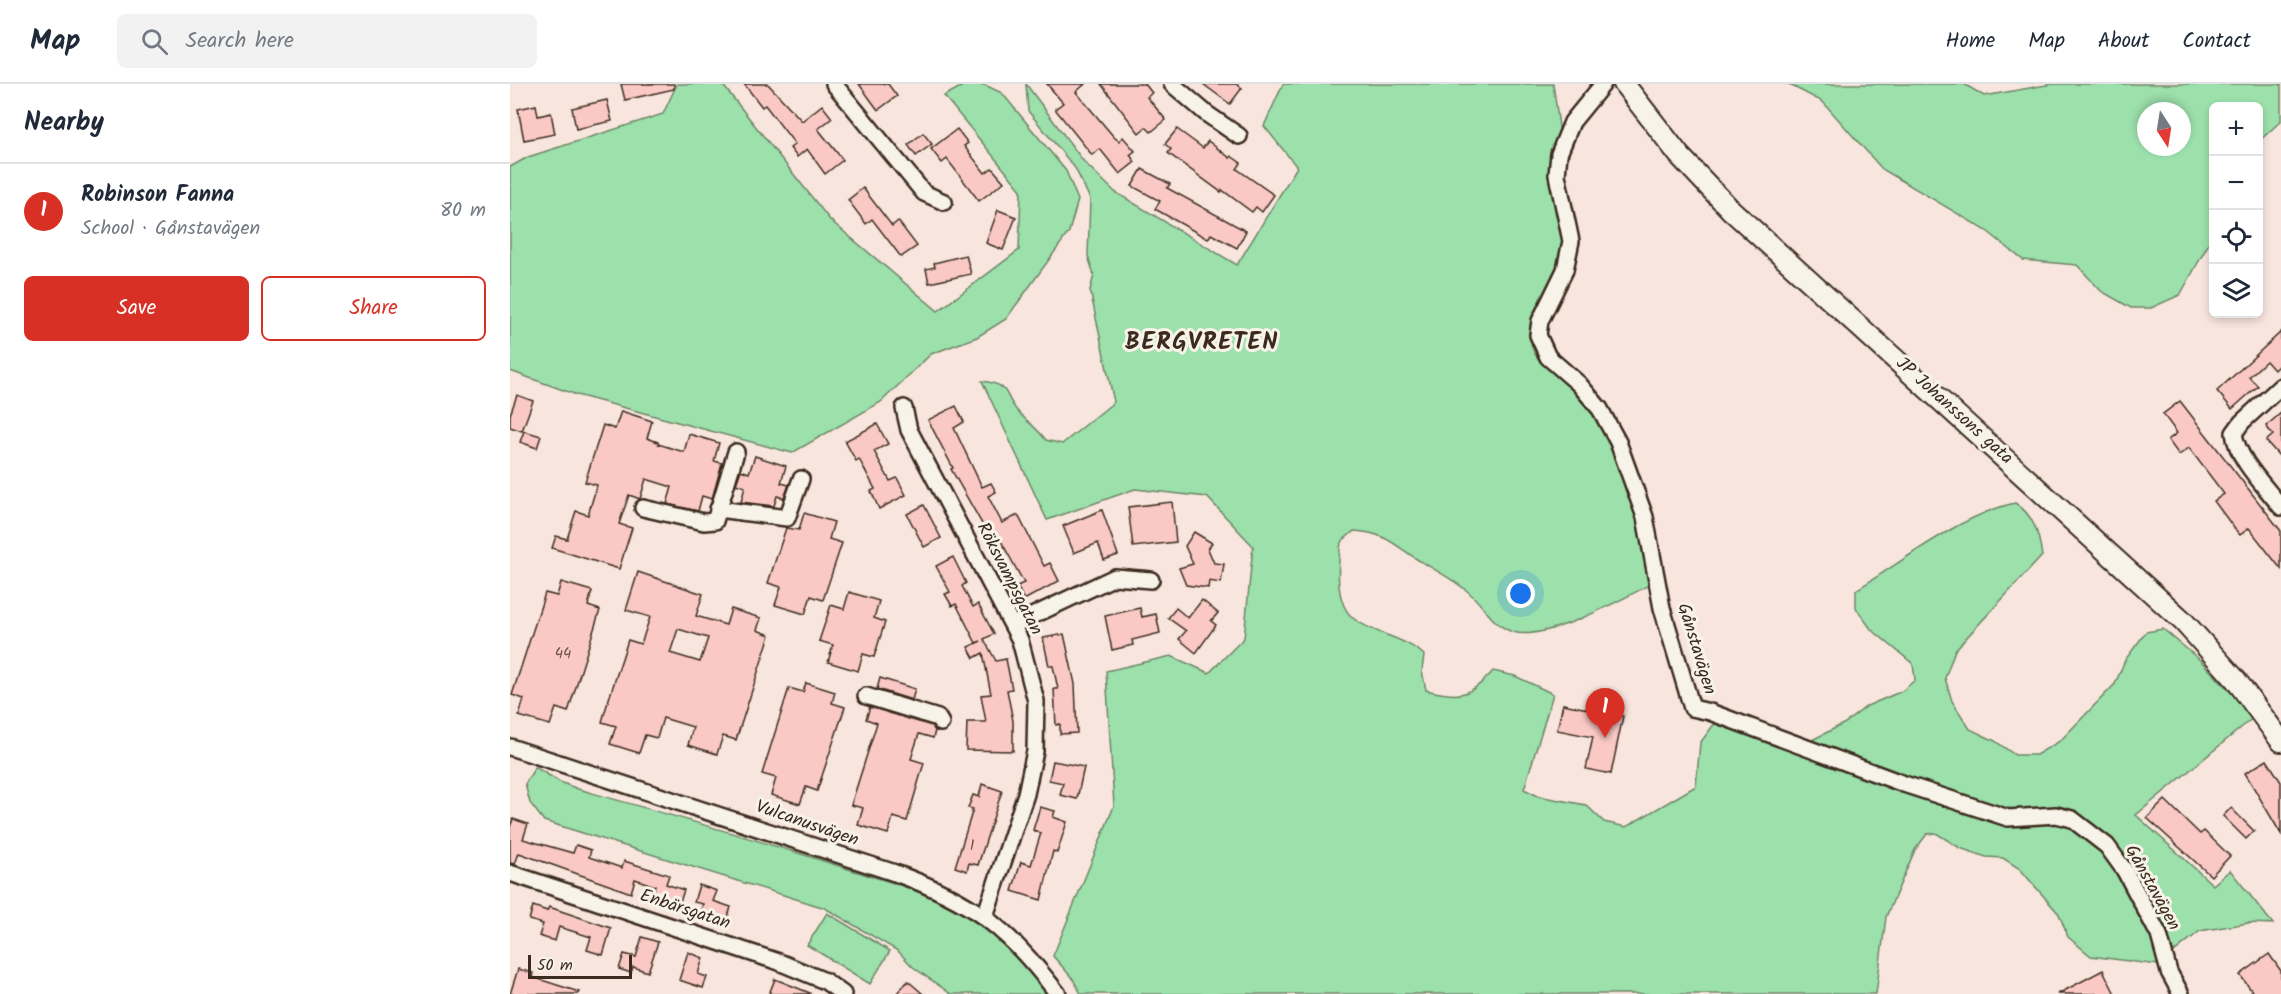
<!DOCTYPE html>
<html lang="en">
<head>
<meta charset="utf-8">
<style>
	:root { --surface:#fff; --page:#f2f2f3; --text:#1f2937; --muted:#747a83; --line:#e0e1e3; --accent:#d93025 }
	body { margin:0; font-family:Kalam,sans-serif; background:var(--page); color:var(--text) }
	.controls { position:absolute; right:18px; top:18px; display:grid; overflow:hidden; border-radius:9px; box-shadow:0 3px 9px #0003 }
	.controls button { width:54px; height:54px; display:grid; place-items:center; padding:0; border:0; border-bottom:2px solid var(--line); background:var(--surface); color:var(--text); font:30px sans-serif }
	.compass { position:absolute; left:1627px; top:18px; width:54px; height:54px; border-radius:50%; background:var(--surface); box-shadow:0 3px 9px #0003; rotate:168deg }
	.scale { position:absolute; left:18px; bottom:15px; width:104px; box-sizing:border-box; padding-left:6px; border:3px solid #3b2a1e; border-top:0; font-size:16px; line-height:21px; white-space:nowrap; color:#3b2a1e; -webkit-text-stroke:4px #f7f3e8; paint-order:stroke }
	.you { position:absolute; left:1011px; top:510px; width:21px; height:21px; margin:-15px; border:4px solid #fff; border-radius:50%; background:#1a73e8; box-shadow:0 0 0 9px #1a73e833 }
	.badge { display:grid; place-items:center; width:39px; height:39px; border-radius:50%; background:var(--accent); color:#fff; font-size:20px; font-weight:700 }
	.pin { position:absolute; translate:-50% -50px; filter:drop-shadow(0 2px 3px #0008) }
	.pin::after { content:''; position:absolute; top:32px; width:21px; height:18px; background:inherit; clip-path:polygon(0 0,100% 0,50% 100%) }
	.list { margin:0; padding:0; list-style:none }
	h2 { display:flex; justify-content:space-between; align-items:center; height:78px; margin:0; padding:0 24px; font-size:26px }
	h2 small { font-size:20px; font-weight:400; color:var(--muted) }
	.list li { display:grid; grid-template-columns:39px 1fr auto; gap:18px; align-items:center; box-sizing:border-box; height:96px; padding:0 24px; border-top:2px solid var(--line) }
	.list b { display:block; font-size:22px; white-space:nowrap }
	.list p { margin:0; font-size:20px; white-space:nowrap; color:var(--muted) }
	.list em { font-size:20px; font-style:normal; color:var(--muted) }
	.actions { display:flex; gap:12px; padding:18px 24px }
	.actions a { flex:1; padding:14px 0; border:2px solid var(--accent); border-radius:9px; text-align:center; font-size:21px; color:var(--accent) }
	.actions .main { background:var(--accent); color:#fff }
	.icon { flex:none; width:33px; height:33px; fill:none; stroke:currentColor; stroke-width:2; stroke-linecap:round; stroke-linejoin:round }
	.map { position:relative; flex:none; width:1771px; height:910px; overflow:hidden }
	header { display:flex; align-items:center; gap:36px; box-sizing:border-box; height:84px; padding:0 30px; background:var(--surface); border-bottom:2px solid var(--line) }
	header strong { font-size:28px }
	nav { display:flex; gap:33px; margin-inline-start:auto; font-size:21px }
	.search { width:420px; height:54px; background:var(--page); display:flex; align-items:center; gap:15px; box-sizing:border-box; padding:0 21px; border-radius:9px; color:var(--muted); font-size:22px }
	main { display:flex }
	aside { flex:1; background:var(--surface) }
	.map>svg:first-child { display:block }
	.green { fill:#9ce0ac; stroke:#6c8565; stroke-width:1.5; fill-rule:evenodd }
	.building { fill:#fac9c6; stroke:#3b2a1e; stroke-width:1.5; fill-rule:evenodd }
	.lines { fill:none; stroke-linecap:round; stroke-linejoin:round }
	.minor-casing { stroke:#3b2a1e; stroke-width:20 }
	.tertiary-casing { stroke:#3b2a1e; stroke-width:24 }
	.minor { stroke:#f7f3e8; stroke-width:15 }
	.tertiary { stroke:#f7f3e8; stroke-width:20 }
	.labels { text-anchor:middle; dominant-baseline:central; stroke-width:6; stroke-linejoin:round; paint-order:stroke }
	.number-label { font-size:15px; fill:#6b5248 }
	.street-label { font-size:18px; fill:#3b2a1e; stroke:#f7f3e8 }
	.district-label { font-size:24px; font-weight:bold; letter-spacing:1.5px; fill:#3b2a1e; stroke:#f7f3e8 }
</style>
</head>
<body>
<header>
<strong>Map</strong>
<div class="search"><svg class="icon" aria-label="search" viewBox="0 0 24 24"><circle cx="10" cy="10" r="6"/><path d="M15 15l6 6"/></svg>Search here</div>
<nav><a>Home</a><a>Map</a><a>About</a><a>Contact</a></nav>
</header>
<main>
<aside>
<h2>Nearby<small></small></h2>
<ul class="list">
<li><span class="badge">1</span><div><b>Robinson Fanna</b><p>School · Gånstavägen</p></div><em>80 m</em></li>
</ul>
<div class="actions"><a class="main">Save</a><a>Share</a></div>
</aside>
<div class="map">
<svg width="1771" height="910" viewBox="0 0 1771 910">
	<rect width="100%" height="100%" fill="#f8e6de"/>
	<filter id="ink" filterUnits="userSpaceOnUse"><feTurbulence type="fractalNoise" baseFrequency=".0167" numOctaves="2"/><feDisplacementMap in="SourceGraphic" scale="12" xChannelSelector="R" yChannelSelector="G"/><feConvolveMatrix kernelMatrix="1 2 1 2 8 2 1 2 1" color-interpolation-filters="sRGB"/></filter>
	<g filter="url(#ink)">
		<g class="green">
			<path d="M167,0H212L320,136L428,227L509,166L511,106L434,12L456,0L475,1L492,9L556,87L568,116L559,148L496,235L467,253L421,270L371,318L282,369L67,311L0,287V83L18,73L153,30Z"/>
			<path d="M516,0L574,78L605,108L727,181L787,83L754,42L773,0H1043C1050,48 1064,136 1050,182C1043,202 1017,244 1022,263C1027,282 1052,290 1065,303C1107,345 1137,442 1139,501C1111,516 1035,558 1003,548C982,542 972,518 956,506C941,494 922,484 905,474C881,458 874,449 844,447L831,458C828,480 824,518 843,534C862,550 893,552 914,571L912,587L916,606C950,614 960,613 983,587L1005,592L1043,610L1014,705L1028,712L1076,721L1094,738L1116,743L1186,702L1190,659L1205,639L1281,667L1335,639L1357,622L1392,607L1405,596L1403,580L1361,545L1346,524V506C1394,477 1450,431 1505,419C1524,431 1529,450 1532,472L1445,566L1435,594L1442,617L1460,645L1485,657L1505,671H1526L1550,657L1605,600L1615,576L1636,548L1653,545L1691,577L1744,633L1626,731L1703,801L1720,786L1763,840L1738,839L1690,847L1648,881L1581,872L1558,853L1549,830L1510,785L1493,774L1476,773L1450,764L1426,749L1417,750L1405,766L1376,833L1366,910H571L563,895L543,872L604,722L596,587L661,572L699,589L734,554L743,462L697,413L625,405L537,436L472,297C503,301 492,311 509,329C519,339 526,343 536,356L552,360L604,318L580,206L584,191L578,172L580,115L565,84L518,27Z"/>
			<path d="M1278,0H1454L1474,12L1542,0H1771V37L1749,57L1748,22H1704L1703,152L1670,211L1641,224H1621L1591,207L1567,181L1513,176L1477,147L1372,85L1313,18ZM1636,27H1672V63H1636Z"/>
			<path d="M25,683L50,698L68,705C157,730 247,755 335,784C372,796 413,806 447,824C485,844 514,877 540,910H441L403,883L388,867L315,824L34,737L20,719L15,700Z"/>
			<path d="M317,829L380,867L360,900L297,861Z"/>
		</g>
		<g class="building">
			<path d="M111,0H164V5L115,16Z"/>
			<path d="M234,0H258L292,37L312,21L322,34L308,45L333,76L315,90L297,65L287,73L280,64L285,60L255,21L252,23Z"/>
			<path d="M349,0H378L387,12L368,26Z"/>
			<path d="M537,0H575L566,8L604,53L609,57L613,53L625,67L620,71L625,78L610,90L590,65L582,71L545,25L553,19Z"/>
			<path d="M591,0H635L642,9L637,13L656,36L641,48L636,43L629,49Z"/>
			<path d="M693,0H726L732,4L720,20Z"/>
			<path d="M97,16L102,37L66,45L62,24Z"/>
			<path d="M26,21L28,32L41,29L45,50L14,56L8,25Z"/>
			<path d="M447,45L458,59L454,62L475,89L482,84L494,98L469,117L437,75L432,79L421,65Z"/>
			<path d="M667,45L693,64L698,57L720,74L721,72L731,79L727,85L764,111L752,128L746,123L742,128L712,106L711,108L658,69L661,65L655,60Z"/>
			<path d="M413,49L422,60L406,72L398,61Z"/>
			<path d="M632,85L660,100L657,104L736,147L727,164L701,150L698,155L645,125L650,117L622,102Z"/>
			<path d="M353,104L382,142L388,137L407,162L391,173L362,135L356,140L338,116Z"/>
			<path d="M488,126L506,133L493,166L476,159Z"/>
			<path d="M456,171L461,190L419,199L416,185L425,183L424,179Z"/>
			<path d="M1771,248V279L1764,286L1756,277L1739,293L1748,302L1722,325L1707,307Z"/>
			<path d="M7,311L23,317L12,347L0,343V331Z"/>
			<path d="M1670,317L1771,447V485L1739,444L1730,451L1724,444L1704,417L1714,410L1679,364L1669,371L1658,356L1667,349L1653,330Z"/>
			<path d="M446,322L454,338L444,344L472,403L481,399L486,408L478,412L492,439L508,431L534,482L540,479L549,497L514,516L507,502L514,499L491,457L484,461L441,385L443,384L418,336Z"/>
			<path d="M111,327L142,337L137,354L148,358V360L174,368L179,350L209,359L204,377L212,379L202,415L192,412L188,427L157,420L162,403L136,395L130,415L119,411L109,440L122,444L109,485L42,464L46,452L57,455L66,427L78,431L87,401L75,398L93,341L105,345Z"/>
			<path d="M1771,329V374L1756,357L1763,351L1756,342Z"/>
			<path d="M367,340L378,360L364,367L380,397L387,394L396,411L369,425L361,407L365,405L349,375L346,377L335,357Z"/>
			<path d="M14,347L31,352L27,364L10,358Z"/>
			<path d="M245,372L276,382L271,399L279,401L274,414L267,412L264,422L231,418L235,403L226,400L231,386L239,389Z"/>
			<path d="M662,418L666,458L623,463L618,423Z"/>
			<path d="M414,421L431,454L414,463L397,430Z"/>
			<path d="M592,426L608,471L594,476L588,459L564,469L553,442Z"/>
			<path d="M294,429L324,438L319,455L332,459L313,516L301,512L295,530L265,521L271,503L258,499L276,444L289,446Z"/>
			<path d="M684,448L702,459L698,465L704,479L714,480L711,499L699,497L698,504L676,501L669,484L683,480L675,462Z"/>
			<path d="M443,473L456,499L452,502L463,523L468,520L484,550L474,555L486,577L496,575L502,605L497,606L503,637V667L456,666L457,638H476L471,611L481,610L473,569L464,574L458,563L471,557L466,559L446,520L442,522L435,510L440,508L426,482Z"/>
			<path d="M128,488L193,510L186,532L216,541L221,525L251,534L247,546L260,551L226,656L213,652L207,670L178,661L183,643L153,634L147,654L135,651L129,669L100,660L106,642L92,638L96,624L118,556L131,560L140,533L116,526ZM168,545L198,554L190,578L160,569Z"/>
			<path d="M51,498L82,507L78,522L90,526L58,628L46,624L40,641L9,632L14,615L2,611L35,509L47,512Z"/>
			<path d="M339,508L369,517L364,534L375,538L364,573L353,570L348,587L318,578L323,561L309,557L321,521L334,525Z"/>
			<path d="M692,516L708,529L701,537L706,541L686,569L669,555L676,547L658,534L666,524L678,534Z"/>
			<path d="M630,524L632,533L646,530L650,549L622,556L623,561L602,566L595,532Z"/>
			<path d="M554,550L565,600L567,649L550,650V640L546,641L544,605H548L543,582H539L533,554Z"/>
			<path d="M370,594L405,605L402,616L367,605Z"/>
			<path d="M296,599L325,608L322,619L335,623L307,707L296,703L290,720L261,711L266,694L252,690L279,604L293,608Z"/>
			<path d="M1053,620L1113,632L1101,690L1076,685L1083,653L1047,646Z"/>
			<path d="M360,623L422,642L425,647L423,654L409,650L401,675L414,679L404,713L397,737L383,733L378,750L348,741L353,724L341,721L367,639L356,635Z"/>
			<path d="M1757,676L1771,698V750L1735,689Z"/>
			<path d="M543,677L574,683L567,715L550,711L553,699L539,696Z"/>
			<path d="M472,700L492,707L468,781L459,779L457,787L445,783L463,725L458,724L463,711L469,713Z"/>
			<path d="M1655,716L1690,750L1694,747L1720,772L1701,792L1637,734Z"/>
			<path d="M530,723L545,727L543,733L557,738L547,769L543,767L531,816L502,807L511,778L521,781L531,749L523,746Z"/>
			<path d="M1721,724L1744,747L1736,755L1713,732Z"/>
			<path d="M3,735L18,740L13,755L63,769L66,761L81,766L79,773L112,784L114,777L159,791L156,800L174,806L168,824L141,815L145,802L125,795L121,809L9,769L5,780L0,779V743Z"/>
			<path d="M189,801L207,807L203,817L221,823L216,839L189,831L193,820L184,818Z"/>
			<path d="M23,822L37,827L39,823L101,844L93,871L77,866L81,853L49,843L45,857L29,852L33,840L19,836Z"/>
			<path d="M132,853L148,858L138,888L123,883L121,889L109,885L114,870L126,873Z"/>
			<path d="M178,868L193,874L188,890L197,893L193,904L169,896Z"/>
			<path d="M1759,870L1771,887V910H1744L1730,891Z"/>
			<path d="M8,885L23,889L22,893L69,908L68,910H0Z"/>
			<path d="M1593,886L1605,910H1548Z"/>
			<path d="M265,895L300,909V910H259Z"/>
			<path d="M398,897L413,910H386Z"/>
		</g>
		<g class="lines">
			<defs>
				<g id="minor">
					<path d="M324,0L414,109L434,118"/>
					<path d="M662,0L697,30L729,52"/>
					<path d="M1093,0L1062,38L1049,70L1047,91L1061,157L1055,186L1030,237L1028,251L1038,273L1069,300L1090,325L1108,358L1135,433L1152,524L1182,624L1200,628L1394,700L1498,734L1546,731L1562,735L1597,762L1615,787L1649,851L1659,888L1671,910"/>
					<path d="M1771,302L1732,338L1724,349C1727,375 1755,402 1771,423"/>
					<path d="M394,324L399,346L510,556L526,617L525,667L516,710L475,832"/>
					<path d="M133,424L194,438L205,437L226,368"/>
					<path d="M208,425L277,434L291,395"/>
					<path d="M503,541L605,493L641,496"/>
					<path d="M356,612L428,634L431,639"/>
					<path d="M0,663L385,789C463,817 498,844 548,910"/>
					<path d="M0,789L269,878L315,897L333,910"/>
				</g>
				<path id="tertiary" d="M1114,0L1169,71L1220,125L1673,537L1726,596L1771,657"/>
			</defs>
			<use href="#minor" class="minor-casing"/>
			<use href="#tertiary" class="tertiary-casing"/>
			<use href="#minor" class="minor"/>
			<use href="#tertiary" class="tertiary"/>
		</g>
	</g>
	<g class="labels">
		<g class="number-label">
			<text x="53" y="570">44</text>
			<text x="462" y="762">1</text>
		</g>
		<g class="street-label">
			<text transform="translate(1444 327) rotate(42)">JP Johanssons gata</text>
			<text transform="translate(499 495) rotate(63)">Röksvampsgatan</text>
			<text transform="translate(1186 565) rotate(73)">Gånstavägen</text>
			<text transform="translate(297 740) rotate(19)">Vulcanusvägen</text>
			<text transform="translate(1642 804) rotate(61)">Gånstavägen</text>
			<text transform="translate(175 826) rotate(18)">Enbärsgatan</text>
		</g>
		<g class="district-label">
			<text x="692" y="258">BERGVRETEN</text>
		</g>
	</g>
</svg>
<div class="controls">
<button>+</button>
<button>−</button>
<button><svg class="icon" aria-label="locate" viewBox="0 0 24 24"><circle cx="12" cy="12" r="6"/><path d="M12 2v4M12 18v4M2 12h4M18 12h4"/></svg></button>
<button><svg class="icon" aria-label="layers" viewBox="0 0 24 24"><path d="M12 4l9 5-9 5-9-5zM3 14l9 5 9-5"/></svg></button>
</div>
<svg class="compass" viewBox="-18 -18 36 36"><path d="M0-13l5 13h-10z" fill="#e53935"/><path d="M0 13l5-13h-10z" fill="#747a83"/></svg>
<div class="scale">50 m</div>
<div class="you"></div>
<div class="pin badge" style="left:1095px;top:654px">1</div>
</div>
</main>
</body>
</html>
